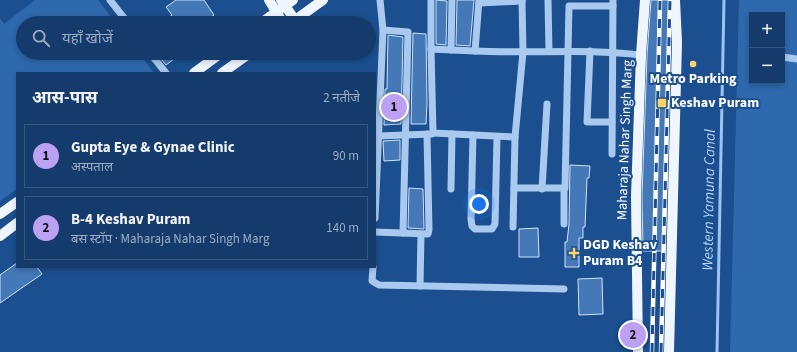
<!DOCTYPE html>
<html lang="hi">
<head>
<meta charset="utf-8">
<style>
	:root { --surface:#143b6b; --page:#214673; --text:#f1f3f6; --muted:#9dadc1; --line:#33557e; --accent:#bca0f2 }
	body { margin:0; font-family:"Source Sans 3","Noto Sans Devanagari",sans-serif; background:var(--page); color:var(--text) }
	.controls { position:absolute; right:12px; top:12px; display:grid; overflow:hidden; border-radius:0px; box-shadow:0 2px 6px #0003 }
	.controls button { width:36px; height:36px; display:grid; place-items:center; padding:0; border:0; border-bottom:1px solid var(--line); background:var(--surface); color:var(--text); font:20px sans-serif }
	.you { position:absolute; left:479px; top:204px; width:14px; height:14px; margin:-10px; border:3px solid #fff; border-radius:50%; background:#1a73e8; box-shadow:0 0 0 6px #1a73e833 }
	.badge { display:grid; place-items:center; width:26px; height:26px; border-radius:50%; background:var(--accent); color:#111; font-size:13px; font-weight:700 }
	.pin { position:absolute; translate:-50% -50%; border:2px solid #fff; box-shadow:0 1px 4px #0006 }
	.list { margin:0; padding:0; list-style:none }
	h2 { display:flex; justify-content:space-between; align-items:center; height:52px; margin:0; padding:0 16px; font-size:17px }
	h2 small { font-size:13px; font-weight:400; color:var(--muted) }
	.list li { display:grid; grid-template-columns:26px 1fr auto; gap:12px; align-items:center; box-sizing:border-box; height:64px; margin:0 8px 8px; padding:0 8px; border:1px solid var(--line); border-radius:0px }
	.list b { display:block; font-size:15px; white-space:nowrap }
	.list p { margin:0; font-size:13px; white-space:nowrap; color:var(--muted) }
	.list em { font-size:13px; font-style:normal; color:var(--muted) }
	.icon { flex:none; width:22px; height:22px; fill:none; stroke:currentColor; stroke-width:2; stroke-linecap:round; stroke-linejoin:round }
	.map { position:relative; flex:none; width:797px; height:352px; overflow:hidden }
	.search { position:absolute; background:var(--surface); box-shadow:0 2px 6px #0003; left:16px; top:16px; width:360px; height:44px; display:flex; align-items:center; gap:10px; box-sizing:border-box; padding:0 14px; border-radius:22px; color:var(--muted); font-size:15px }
	.panel { position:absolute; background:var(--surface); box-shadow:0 2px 6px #0003; left:16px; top:72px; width:360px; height:196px; border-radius:0px }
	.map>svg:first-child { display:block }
	.green { fill:#2e69ad; fill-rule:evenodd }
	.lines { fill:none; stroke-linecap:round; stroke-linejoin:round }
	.stream { stroke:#9cc4f0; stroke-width:3 }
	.building { fill:#4478b7; stroke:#cfe3fa }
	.minor { stroke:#a9c9ee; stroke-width:7 }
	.major { stroke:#f0f6ff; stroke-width:10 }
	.rail-casing { stroke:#fff; stroke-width:4.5 }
	.rail { stroke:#1b4f8f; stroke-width:3; stroke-dasharray:9; stroke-linecap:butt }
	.poi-dot { fill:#ffd166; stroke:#1b4f8f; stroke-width:1.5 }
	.labels { text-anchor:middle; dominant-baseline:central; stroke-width:4; stroke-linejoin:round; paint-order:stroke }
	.poi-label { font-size:14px; font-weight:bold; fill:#fff; stroke:#1b4f8f; text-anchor:start }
	.street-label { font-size:14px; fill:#fff; stroke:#1b4f8f }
	.water-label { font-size:15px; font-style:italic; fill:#b5d3f5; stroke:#1b4f8f }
</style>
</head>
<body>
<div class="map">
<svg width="797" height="352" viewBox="0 0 797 352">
	<rect width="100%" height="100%" fill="#1b4f8f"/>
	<g class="green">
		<path d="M35,0H98L116,23H23V53H139L154,73H17V189L0,201V18L4,24Z"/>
		<path d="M739,0H797V352H730ZM752,15H782V81H752Z"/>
	</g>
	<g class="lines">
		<path class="stream" d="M717,352L724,0"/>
	</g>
	<g class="building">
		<path d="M176,0H204L214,15L203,23H161L172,15L166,7Z"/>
		<path d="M436,0L447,1L446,45L436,44Z"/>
		<path d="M457,0H474L470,46L456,45Z"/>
		<path d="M651,0H669V42H670L667,188H665L663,251H643L642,196L647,55Z"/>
		<path d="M413,33L426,34L427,104L426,124H411Z"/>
		<path d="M388,35L403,37L401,124L384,125L385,89H387Z"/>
		<path d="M156,53H182L166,65Z"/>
		<path d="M400,140V160L384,161L383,141Z"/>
		<path d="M570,165L590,166L589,178H587L585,227H583V238H579V267H565V242H567L569,224Z"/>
		<path d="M409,188L423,189L424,229L408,228Z"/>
		<path d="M538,228L539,257H519V229Z"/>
		<path d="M17,263V267H37L42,274L0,303V275Z"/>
		<path d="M602,278L603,314L579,315L578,279Z"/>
	</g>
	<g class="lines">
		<g class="minor">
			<path d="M110,0L128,23"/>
			<path d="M431,0V49"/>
			<path d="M479,0L475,51C531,54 586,48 641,55"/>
			<path d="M548,0L549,51"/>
			<path d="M479,3L522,1"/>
			<path d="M383,30L408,32L403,233"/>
			<path d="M451,50L452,0"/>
			<path d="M475,51L431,49L433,133L515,137L523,52L522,0"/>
			<path d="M590,51L587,122H612"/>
			<path d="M150,53L166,73"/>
			<path d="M782,57L797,59"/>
			<path d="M473,135L471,219L472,226L475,229H492L495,224L497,137"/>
			<path d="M378,136L432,134"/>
			<path d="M612,154L613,0"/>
			<path d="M514,188H565L569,6H613"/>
			<path d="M451,189L452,134"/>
			<path d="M542,189L547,104"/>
			<path d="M564,189V224"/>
			<path d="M375,218L383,30L380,0"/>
			<path d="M513,227L515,137"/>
			<path d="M375,232L428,234L429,230L427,134"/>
			<path d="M373,267L372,281L379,285L564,289"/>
			<path d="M420,286L421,234"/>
		</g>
		<g class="major">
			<path d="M269,0L283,23"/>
			<path d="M281,0L295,20"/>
			<path d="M261,23L293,0"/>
			<path d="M291,23L323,0"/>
			<path d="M194,73L221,53"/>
			<path d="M222,73L250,53"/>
			<path d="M0,214L17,202"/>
			<path d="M0,236L17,223"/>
			<path d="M638,352L636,196L641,55L645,0"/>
			<path d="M669,352L677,42L675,0"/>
		</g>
		<defs>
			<g id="rail">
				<path d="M652,352L660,0"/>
				<path d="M661,352L670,0"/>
			</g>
		</defs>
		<use href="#rail" class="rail-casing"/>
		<use href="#rail" class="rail"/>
	</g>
	<g class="poi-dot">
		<circle cx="693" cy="64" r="4"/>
		<rect x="657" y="98" width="10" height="10" rx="2"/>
		<path d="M572 247h4v4h4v4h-4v4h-4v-4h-4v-4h4z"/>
	</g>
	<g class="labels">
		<g class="poi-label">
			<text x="693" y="79" text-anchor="middle">Metro Parking</text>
			<text x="671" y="103">Keshav Puram</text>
			<text x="583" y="245">DGD Keshav<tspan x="583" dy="16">Puram B4</tspan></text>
		</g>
		<g class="street-label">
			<text transform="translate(625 140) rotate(-88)">Maharaja Nahar Singh Marg</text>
		</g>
		<g class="water-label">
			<text transform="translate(709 200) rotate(-89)">Western Yamuna Canal</text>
		</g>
	</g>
</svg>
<div class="controls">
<button>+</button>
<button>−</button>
</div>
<div class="you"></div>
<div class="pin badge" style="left:394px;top:107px">1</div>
<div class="pin badge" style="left:633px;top:335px">2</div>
<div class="search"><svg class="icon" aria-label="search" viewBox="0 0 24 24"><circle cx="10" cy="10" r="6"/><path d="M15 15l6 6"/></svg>यहाँ खोजें</div>
<section class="panel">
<h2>आस-पास<small>2 नतीजे</small></h2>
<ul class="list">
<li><span class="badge">1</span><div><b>Gupta Eye &amp; Gynae Clinic</b><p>अस्पताल</p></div><em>90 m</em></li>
<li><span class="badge">2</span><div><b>B-4 Keshav Puram</b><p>बस स्टॉप · Maharaja Nahar Singh Marg</p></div><em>140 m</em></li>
</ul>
</section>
</div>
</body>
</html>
